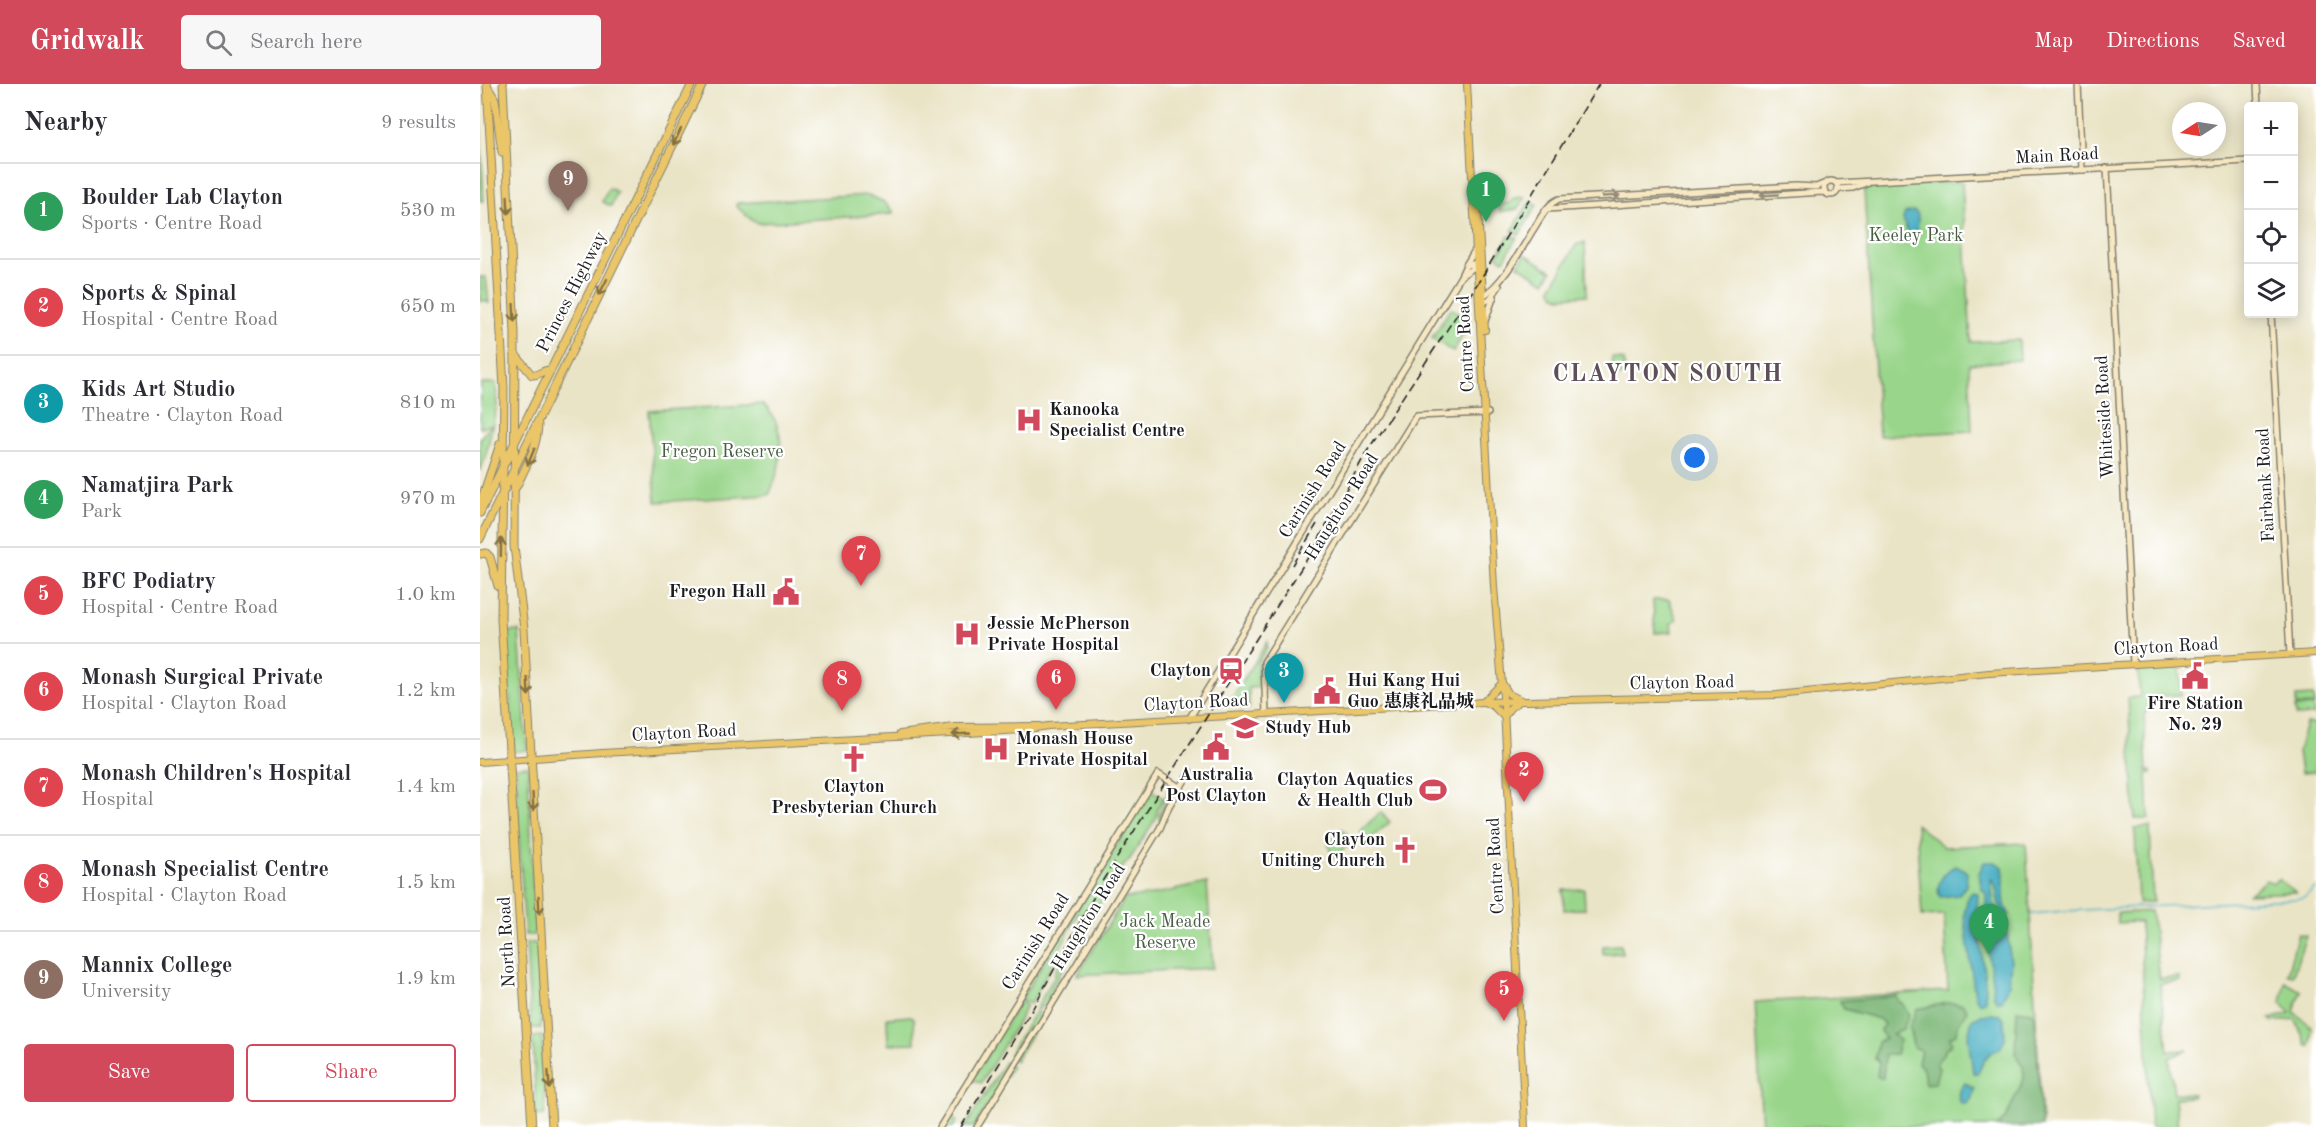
<!DOCTYPE html>
<html lang="en">
<head>
<meta charset="utf-8">
<style>
	:root { --surface:#fff; --page:#f7f7f7; --text:#2b2b33; --muted:#7c7c81; --line:#e1e1e2; --accent:#d1495b }
	body { margin:0; font-family:"Old Standard TT","Noto Serif SC",serif; background:var(--page); color:var(--text) }
	.controls { position:absolute; right:18px; top:18px; display:grid; overflow:hidden; border-radius:6px; box-shadow:0 3px 15px #0003 }
	.controls button { width:54px; height:54px; display:grid; place-items:center; padding:0; border:0; border-bottom:2px solid var(--line); background:var(--surface); color:var(--text); font:30px sans-serif }
	.compass { position:absolute; left:1692px; top:18px; width:54px; height:54px; border-radius:50%; background:var(--surface); box-shadow:0 3px 15px #0003; rotate:258deg }
	.you { position:absolute; left:1215px; top:374px; width:21px; height:21px; margin:-15px; border:4px solid #fff; border-radius:50%; background:#1a73e8; box-shadow:0 0 0 9px #1a73e833 }
	.badge { display:grid; place-items:center; width:39px; height:39px; border-radius:50%; background:var(--accent); color:#fff; font-size:20px; font-weight:700 }
	.pin { position:absolute; translate:-50% -50px; filter:drop-shadow(0 2px 3px #0008) }
	.pin::after { content:''; position:absolute; top:32px; width:21px; height:18px; background:inherit; clip-path:polygon(0 0,100% 0,50% 100%) }
	.list { margin:0; padding:0; list-style:none }
	h2 { display:flex; justify-content:space-between; align-items:center; height:78px; margin:0; padding:0 24px; font-size:26px }
	h2 small { font-size:20px; font-weight:400; color:var(--muted) }
	.list li { display:grid; grid-template-columns:39px 1fr auto; gap:18px; align-items:center; box-sizing:border-box; height:96px; padding:0 24px; border-top:2px solid var(--line) }
	.list b { display:block; font-size:22px; white-space:nowrap }
	.list p { margin:0; font-size:20px; white-space:nowrap; color:var(--muted) }
	.list em { font-size:20px; font-style:normal; color:var(--muted) }
	.actions { display:flex; gap:12px; padding:18px 24px }
	.actions a { flex:1; padding:14px 0; border:2px solid var(--accent); border-radius:6px; text-align:center; font-size:21px; color:var(--accent) }
	.actions .main { background:var(--accent); color:#fff }
	.icon { flex:none; width:33px; height:33px; fill:none; stroke:currentColor; stroke-width:2; stroke-linecap:round; stroke-linejoin:round }
	.map { position:relative; flex:none; width:1836px; height:1043px; overflow:hidden }
	header { display:flex; align-items:center; gap:36px; box-sizing:border-box; height:84px; padding:0 30px; background:var(--accent); color:#fff }
	header strong { font-size:28px }
	nav { display:flex; gap:33px; margin-inline-start:auto; font-size:21px }
	.search { width:420px; height:54px; background:var(--page); display:flex; align-items:center; gap:15px; box-sizing:border-box; padding:0 21px; border-radius:6px; color:var(--muted); font-size:22px }
	main { display:flex }
	aside { flex:1; background:var(--surface) }
	.map>svg:first-child { display:block }
	.green { fill:#99d58a; stroke:#5a7853; stroke-width:1.5 }
	.forest { fill:#7ab676; stroke:#4b6949; stroke-width:1.5 }
	.water { fill:#41abc0; stroke:#2e646e; stroke-width:1.5 }
	.lines { fill:none; stroke-linecap:round; stroke-linejoin:round }
	.stream { stroke:#41abc0; stroke-width:1.5 }
	.secondary-casing { stroke:#838071; stroke-width:8 }
	.primary-casing { stroke:#838071; stroke-width:8 }
	.highway-casing { stroke:#838071; stroke-width:9 }
	.secondary { stroke:#f7e8c3; stroke-width:5 }
	.primary { stroke:#ebc669; stroke-width:6 }
	.highway { stroke:#ebc669; stroke-width:7 }
	.rail { stroke:#1c1c1c; stroke-width:1.5; stroke-dasharray:9 4.5; stroke-linecap:butt }
	.oneway { stroke:#847142 }
	.oneway2 { stroke:#948c78 }
	.labels { text-anchor:middle; dominant-baseline:central; stroke-width:4.5; stroke-linejoin:round; paint-order:stroke }
	.street-label { font-size:18px; fill:#1c1c1c; stroke:#fff }
	.park-label { font-size:18px; fill:#485d42; stroke:#fff }
	.poi-label { font-size:18px; font-weight:bold; fill:#1c1c1c; stroke:#fff; text-anchor:start }
	.district-label { font-size:24px; font-weight:bold; letter-spacing:1.5px; fill:#5e4f59; stroke:#fff }
</style>
</head>
<body>
<header>
<strong>Gridwalk</strong>
<div class="search"><svg class="icon" aria-label="search" viewBox="0 0 24 24"><circle cx="10" cy="10" r="6"/><path d="M15 15l6 6"/></svg>Search here</div>
<nav><a>Map</a><a>Directions</a><a>Saved</a></nav>
</header>
<main>
<aside>
<h2>Nearby<small>9 results</small></h2>
<ul class="list">
<li><span class="badge" style="background:#2e9e5b">1</span><div><b>Boulder Lab Clayton</b><p>Sports · Centre Road</p></div><em>530 m</em></li>
<li><span class="badge" style="background:#e0444e">2</span><div><b>Sports &amp; Spinal</b><p>Hospital · Centre Road</p></div><em>650 m</em></li>
<li><span class="badge" style="background:#0f9aa8">3</span><div><b>Kids Art Studio</b><p>Theatre · Clayton Road</p></div><em>810 m</em></li>
<li><span class="badge" style="background:#2e9e5b">4</span><div><b>Namatjira Park</b><p>Park</p></div><em>970 m</em></li>
<li><span class="badge" style="background:#e0444e">5</span><div><b>BFC Podiatry</b><p>Hospital · Centre Road</p></div><em>1.0 km</em></li>
<li><span class="badge" style="background:#e0444e">6</span><div><b>Monash Surgical Private</b><p>Hospital · Clayton Road</p></div><em>1.2 km</em></li>
<li><span class="badge" style="background:#e0444e">7</span><div><b>Monash Children's Hospital</b><p>Hospital</p></div><em>1.4 km</em></li>
<li><span class="badge" style="background:#e0444e">8</span><div><b>Monash Specialist Centre</b><p>Hospital · Clayton Road</p></div><em>1.5 km</em></li>
<li><span class="badge" style="background:#8d6e63">9</span><div><b>Mannix College</b><p>University</p></div><em>1.9 km</em></li>
</ul>
<div class="actions"><a class="main">Save</a><a>Share</a></div>
</aside>
<div class="map">
<svg width="1836" height="1043" viewBox="0 0 1836 1043">
	<rect width="100%" height="100%" fill="#fff"/>
	<filter id="ink" filterUnits="userSpaceOnUse"><feTurbulence type="fractalNoise" baseFrequency=".0167" numOctaves="2"/><feDisplacementMap in="SourceGraphic" scale="12" xChannelSelector="R" yChannelSelector="G"/><feConvolveMatrix kernelMatrix="1 2 1 2 8 2 1 2 1" color-interpolation-filters="sRGB"/></filter>
	<filter id="wash" filterUnits="userSpaceOnUse"><feTurbulence type="fractalNoise" baseFrequency=".008" numOctaves="4" result="noise"/><feDisplacementMap in="SourceGraphic" scale="24" xChannelSelector="R" yChannelSelector="G"/><feGaussianBlur stdDeviation="1.35" result="paint"/><feColorMatrix in="noise" values="0 0 0 0 0 0 0 0 0 0 0 0 0 0 0 0 0 1.4 0 .05"/><feComposite in="paint" operator="in"/></filter>
	<g filter="url(#wash)">
		<rect width="100%" height="100%" fill="#eae4c6"/>
		<g class="green">
			<path d="M0,35L4,117H0Z"/>
			<path d="M1482,98L1491,258L1539,256L1540,276L1489,280L1492,347L1399,352L1384,106L1393,102Z"/>
			<path d="M129,104L137,108L131,122L122,118Z"/>
			<path d="M388,111L404,118L413,127V130L279,139L273,137L256,122L257,119Z"/>
			<path d="M1045,113L1038,125L1020,128L1019,121L1030,119L1034,114Z"/>
			<path d="M1050,117L1057,121L1039,151L1032,147Z"/>
			<path d="M1029,152L1037,153L1024,176L1017,172Z"/>
			<path d="M1105,158L1107,211L1081,213L1075,211L1071,204L1096,161Z"/>
			<path d="M1045,170L1072,187L1065,198L1038,181Z"/>
			<path d="M0,193H6L9,220L7,217H1Z"/>
			<path d="M971,224L991,238L973,268L952,254Z"/>
			<path d="M1132,274L1144,276L1145,292L1132,293Z"/>
			<path d="M1,299H16L17,322L5,375L0,387V354L12,341L0,344Z"/>
			<path d="M283,320C309,344 302,383 289,411L176,418L169,327Z"/>
			<path d="M1173,516H1189L1197,536L1191,540L1192,548L1175,549Z"/>
			<path d="M39,547L47,666L33,668L26,550L27,548Z"/>
			<path d="M787,558V564L778,578L779,603L769,604V624H760V621H752L750,617Z"/>
			<path d="M1700,584L1701,611L1677,612L1664,631L1667,687H1671V689L1667,690L1669,735H1655L1648,614L1660,613L1658,586Z"/>
			<path d="M1833,612L1834,621L1816,622V613Z"/>
			<path d="M1833,622L1834,631L1816,632L1815,623Z"/>
			<path d="M1826,640H1836V688L1821,689L1818,667Z"/>
			<path d="M48,682L55,847L54,851H45L38,738L36,683Z"/>
			<path d="M689,700L694,703L695,708L680,738C677,726 684,724 686,714C688,708 686,706 689,700Z"/>
			<path d="M671,706L684,714L678,723L676,734L650,775L639,787L596,858L573,904L569,915L558,926L556,925L574,893L576,886L605,835L598,830L551,920L541,915Z"/>
			<path d="M901,728L910,738L888,757L880,747Z"/>
			<path d="M1436,740L1464,763L1546,759L1562,1042L1282,1043L1275,918L1468,907L1464,831L1442,832Z"/>
			<path d="M1670,743L1673,818L1658,819L1655,744Z"/>
			<path d="M862,745L873,757L853,774L848,758Z"/>
			<path d="M1798,795L1816,808L1769,810L1786,796L1793,799Z"/>
			<path d="M727,799L733,884L597,891L645,814L667,812Z"/>
			<path d="M1104,805L1105,825L1084,826L1083,806Z"/>
			<path d="M1671,827L1680,895L1699,893L1700,897L1680,900L1688,967L1708,966L1689,974L1694,1009L1713,1010L1712,1013L1695,1014L1698,1043H1671L1660,838L1637,839V829Z"/>
			<path d="M1818,850L1826,852L1813,891L1807,890Z"/>
			<path d="M46,859H56L58,863L61,944H51Z"/>
			<path d="M1141,861L1142,869L1123,870V862Z"/>
			<path d="M1805,898L1821,907L1814,928L1832,943L1830,962H1827L1815,935L1793,938L1790,935L1810,929L1801,918Z"/>
			<path d="M540,917L546,921L540,935L501,999L493,996L472,1033L477,1037L473,1043H463Z"/>
			<path d="M555,928H557L559,934L563,931L535,977L529,971Z"/>
			<path d="M431,932L434,934L435,959L408,960L407,934Z"/>
			<path d="M62,952L65,1027L64,1031L56,1032L53,955L54,953Z"/>
			<path d="M525,978L532,982L494,1043H485Z"/>
		</g>
		<g class="forest">
			<path d="M1417,912L1418,917L1422,919L1429,931L1423,945L1412,950L1420,956L1416,970L1405,971L1403,994H1400L1397,992L1399,978L1395,974L1398,958L1405,954L1400,947L1404,940L1399,935L1364,925L1360,917Z"/>
			<path d="M1468,919L1483,920L1487,926L1478,941L1477,949L1470,953L1472,960L1466,965L1456,980L1459,984L1455,999L1445,1000L1443,985L1438,979L1441,966L1434,964L1429,944L1437,925Z"/>
			<path d="M1537,926L1552,928L1555,932L1562,1042L1517,1043L1526,1033L1544,994L1543,983L1535,969Z"/>
		</g>
		<g class="water">
			<path d="M1433,127L1437,129C1440,136 1436,143 1438,151L1434,153L1428,150L1423,135L1425,129Z"/>
			<path d="M1504,778H1515L1523,783C1526,799 1520,817 1530,831H1527C1513,817 1520,811 1513,795H1511L1513,819L1525,835L1531,878L1529,901L1522,917H1516L1514,912L1505,844L1506,810L1501,803L1499,789Z"/>
			<path d="M1475,782L1484,785L1487,789L1486,802L1478,811L1460,813C1454,801 1464,788 1475,782Z"/>
			<path d="M1493,808L1498,809L1497,832L1506,905L1505,917L1500,919L1495,913L1484,831L1488,812Z"/>
			<path d="M1511,930L1520,931L1524,935L1525,955L1520,965L1510,969L1504,977L1498,989H1493L1488,952L1492,935L1500,931Z"/>
			<path d="M1485,999L1494,1004L1492,1014L1488,1019L1483,1020L1480,1018C1479,1009 1479,1005 1485,999Z"/>
		</g>
		<g class="lines">
			<path class="stream" d="M1551,830L1584,827L1815,815L1825,813L1836,803"/>
		</g>
	</g>
	<g filter="url(#ink)">
		<g class="lines">
			<defs>
				<g id="secondary">
					<path d="M1598,0L1602,86"/>
					<path d="M1777,0L1778,22"/>
					<path d="M1627,84L1653,580"/>
					<circle cx="1351" cy="104" r="7"/>
					<path d="M1356,99L1768,77"/>
					<path d="M1358,105L1373,104L1386,99"/>
					<path d="M1067,125L1343,108L1347,110"/>
					<path d="M986,181L995,166"/>
					<path d="M981,192L993,184L1000,183"/>
					<path d="M1002,213C1024,198 1039,169 1053,146C1061,134 1066,121 1079,115L1316,102L1336,103L1346,99"/>
					<path d="M1000,220L1010,215L1019,202"/>
					<path d="M1791,230L1810,570"/>
					<path d="M1005,237L1014,212"/>
					<path d="M786,630L784,578L936,332L1008,329"/>
					<path d="M709,635L981,192L986,181L999,179"/>
					<path d="M460,1043L678,690L701,704"/>
					<path d="M497,1043L680,744L689,722L710,688"/>
				</g>
				<g id="primary">
					<path d="M987,0L1014,503L1024,625L1045,1043"/>
					<path d="M997,109L1005,246"/>
					<path d="M1022,599L1029,610L1041,616"/>
					<path d="M1004,617L1022,599"/>
					<path d="M1006,619L1013,622L1024,633"/>
					<path d="M1024,633L1030,624L1040,617"/>
					<path d="M420,650L474,643L559,642"/>
					<path d="M0,678L122,669L542,646L568,642L1004,618L1297,611L1509,589L1836,569"/>
				</g>
				<g id="highway">
					<path d="M7,0L24,304L21,535L52,1043"/>
					<path d="M23,0L35,249L34,462L44,545L72,1043"/>
					<path d="M7,2L15,15L22,68"/>
					<path d="M35,270L52,291C59,292 63,285 71,286"/>
					<path d="M36,403C46,382 57,365 58,341"/>
					<path d="M0,420L20,360"/>
					<path d="M0,429L212,0"/>
					<path d="M0,455L223,0"/>
					<path d="M0,470L6,469L10,473L18,502"/>
				</g>
			</defs>
			<use href="#secondary" class="secondary-casing"/>
			<use href="#primary" class="primary-casing"/>
			<use href="#highway" class="highway-casing"/>
			<use href="#secondary" class="secondary"/>
			<use href="#primary" class="primary"/>
			<use href="#highway" class="highway"/>
			<g class="rail">
				<path d="M812,481L837,440"/>
				<path d="M481,1043L553,924L623,796L834,464L886,369L1003,191L1119,0"/>
			</g>
		</g>
		<defs><path id="oneway-shaft" d="M-6 0H5M1.5-3L5.5 0L1.5 3" fill="none" stroke-width="1.6" stroke-linecap="round" stroke-linejoin="round" transform="scale(1.5)"/></defs>
		<g class="oneway">
			<use href="#oneway-shaft" transform="translate(197 53) rotate(116)"/>
			<use href="#oneway-shaft" transform="translate(28 121) rotate(87)"/>
			<use href="#oneway-shaft" transform="translate(123 203) rotate(117)"/>
			<use href="#oneway-shaft" transform="translate(34 229) rotate(87)"/>
			<use href="#oneway-shaft" transform="translate(51 373) rotate(112)"/>
			<use href="#oneway-shaft" transform="translate(21 463) rotate(-89)"/>
			<use href="#oneway-shaft" transform="translate(48 603) rotate(87)"/>
			<use href="#oneway-shaft" transform="translate(481 650) rotate(177)"/>
			<use href="#oneway-shaft" transform="translate(53 718) rotate(87)"/>
			<use href="#oneway-shaft" transform="translate(59 821) rotate(87)"/>
			<use href="#oneway-shaft" transform="translate(69 996) rotate(86)"/>
		</g>
		<g class="oneway2">
			<use href="#oneway-shaft" transform="translate(1289 111) rotate(177)"/>
			<use href="#oneway-shaft" transform="translate(1131 112) rotate(-3)"/>
		</g>
	</g>
	<defs>
		<symbol id="hospital-bare" viewBox="-9 -9 18 18"><path d="M-5-5h3v3.5h4V-5h3V5h-3V1.5h-4V5h-3Z" fill="#d1495b" stroke="#fff" stroke-width="2.5" paint-order="stroke"/></symbol>
		<symbol id="civic-bare" viewBox="-9 -9 18 18"><path d="M-.6-6.5H3V-4.5H.6V-3L4-1V1h2V6H-6V1h2V-1L-.6-3ZM-1.2 2.5V6h2.4V2.5Z" fill="#d1495b" stroke="#fff" stroke-width="2.5" paint-order="stroke"/></symbol>
		<symbol id="station-bare" viewBox="-9 -9 18 18"><path d="M-3-6H3Q5-6 5-4V2Q5 4 3 4L4.5 6H3L1.5 4h-3L-3 6H-4.5L-3 4Q-5 4-5 2V-4Q-5-6-3-6ZM-3.5-4v3h7v-3ZM-3.5 1v1.5H-2V1ZM2 1v1.5H3.5V1Z" fill="#d1495b" stroke="#fff" stroke-width="2.5" paint-order="stroke"/></symbol>
		<symbol id="university-bare" viewBox="-9 -9 18 18"><path d="M0-5L7-2L0 1L-7-2ZM-4 1L0 2.5L4 1V4Q0 6-4 4Z" fill="#d1495b" stroke="#fff" stroke-width="2.5" paint-order="stroke"/></symbol>
		<symbol id="church-bare" viewBox="-9 -9 18 18"><path d="M-1.2-6h2.4v3.5h3.3v2.4h-3.3V6h-2.4V-.1h-3.3v-2.4h3.3Z" fill="#d1495b" stroke="#fff" stroke-width="2.5" paint-order="stroke"/></symbol>
		<symbol id="stadium-bare" viewBox="-9 -9 18 18"><path d="M0-5a6.5 5 0 1 0 0 10a6.5 5 0 1 0 0-10ZM-3.5-1.8h7v3.6h-7Z" fill="#d1495b" stroke="#fff" stroke-width="2.5" paint-order="stroke"/></symbol>
	</defs>
	<g fill-rule="evenodd">
		<use href="#hospital-bare" x="530" y="317" width="38" height="38"/>
		<use href="#civic-bare" x="287" y="489" width="38" height="38"/>
		<use href="#hospital-bare" x="468" y="531" width="38" height="38"/>
		<use href="#station-bare" x="732" y="568" width="38" height="38"/>
		<use href="#civic-bare" x="1696" y="573" width="38" height="38"/>
		<use href="#civic-bare" x="828" y="588" width="38" height="38"/>
		<use href="#university-bare" x="746" y="625" width="38" height="38"/>
		<use href="#civic-bare" x="717" y="644" width="38" height="38"/>
		<use href="#hospital-bare" x="497" y="646" width="38" height="38"/>
		<use href="#church-bare" x="355" y="656" width="38" height="38"/>
		<use href="#stadium-bare" x="934" y="687" width="38" height="38"/>
		<use href="#church-bare" x="906" y="747" width="38" height="38"/>
	</g>
	<g class="labels">
		<g class="street-label">
			<text transform="translate(1577 72) rotate(-3)">Main Road</text>
			<text transform="translate(92 208) rotate(-63)">Princes Highway</text>
			<text transform="translate(986 260) rotate(-93)">Centre Road</text>
			<text transform="translate(1625 333) rotate(-93)">Whiteside Road</text>
			<text transform="translate(1786 401) rotate(-93)">Fairbank Road</text>
			<text transform="translate(833 406) rotate(-58)">Carinish Road</text>
			<text transform="translate(862 423) rotate(-58)">Haughton Road</text>
			<text transform="translate(1686 563) rotate(-3)">Clayton Road</text>
			<text transform="translate(1202 599) rotate(-1)">Clayton Road</text>
			<text transform="translate(716 619) rotate(-3)">Clayton Road</text>
			<text transform="translate(204 649) rotate(-3)">Clayton Road</text>
			<text transform="translate(1016 782) rotate(-93)">Centre Road</text>
			<text transform="translate(609 833) rotate(-58)">Haughton Road</text>
			<text transform="translate(27 858) rotate(-93)">North Road</text>
			<text transform="translate(556 858) rotate(-58)">Carinish Road</text>
		</g>
		<g class="park-label">
			<text x="1436" y="152">Keeley Park</text>
			<text x="242" y="368">Fregon Reserve</text>
			<text x="685" y="838">Jack Meade<tspan x="685" dy="21">Reserve</tspan></text>
		</g>
		<g class="poi-label">
			<text x="569" y="326">Kanooka<tspan x="569" dy="21">Specialist Centre</tspan></text>
			<text x="286" y="508" text-anchor="end">Fregon Hall</text>
			<text x="507" y="540">Jessie McPherson<tspan x="507" dy="21">Private Hospital</tspan></text>
			<text x="731" y="587" text-anchor="end">Clayton</text>
			<text x="867" y="597">Hui Kang Hui<tspan x="867" dy="21">Guo 惠康礼品城</tspan></text>
			<text x="1715" y="620" text-anchor="middle">Fire Station<tspan x="1715" dy="21">No. 29</tspan></text>
			<text x="785" y="644">Study Hub</text>
			<text x="536" y="655">Monash House<tspan x="536" dy="21">Private Hospital</tspan></text>
			<text x="736" y="691" text-anchor="middle">Australia<tspan x="736" dy="21">Post Clayton</tspan></text>
			<text x="933" y="696" text-anchor="end">Clayton Aquatics<tspan x="933" dy="21">&amp; Health Club</tspan></text>
			<text x="374" y="703" text-anchor="middle">Clayton<tspan x="374" dy="21">Presbyterian Church</tspan></text>
			<text x="905" y="756" text-anchor="end">Clayton<tspan x="905" dy="21">Uniting Church</tspan></text>
		</g>
		<g class="district-label">
			<text x="1188" y="291">CLAYTON SOUTH</text>
		</g>
	</g>
</svg>
<div class="controls">
<button>+</button>
<button>−</button>
<button><svg class="icon" aria-label="locate" viewBox="0 0 24 24"><circle cx="12" cy="12" r="6"/><path d="M12 2v4M12 18v4M2 12h4M18 12h4"/></svg></button>
<button><svg class="icon" aria-label="layers" viewBox="0 0 24 24"><path d="M12 4l9 5-9 5-9-5zM3 14l9 5 9-5"/></svg></button>
</div>
<svg class="compass" viewBox="-18 -18 36 36"><path d="M0-13l5 13h-10z" fill="#e53935"/><path d="M0 13l5-13h-10z" fill="#7c7c81"/></svg>
<div class="you"></div>
<div class="pin badge" style="left:1006px;top:138px;background:#2e9e5b">1</div>
<div class="pin badge" style="left:1044px;top:718px;background:#e0444e">2</div>
<div class="pin badge" style="left:804px;top:619px;background:#0f9aa8">3</div>
<div class="pin badge" style="left:1509px;top:870px;background:#2e9e5b">4</div>
<div class="pin badge" style="left:1024px;top:937px;background:#e0444e">5</div>
<div class="pin badge" style="left:576px;top:626px;background:#e0444e">6</div>
<div class="pin badge" style="left:381px;top:502px;background:#e0444e">7</div>
<div class="pin badge" style="left:362px;top:627px;background:#e0444e">8</div>
<div class="pin badge" style="left:88px;top:127px;background:#8d6e63">9</div>
</div>
</main>
</body>
</html>
